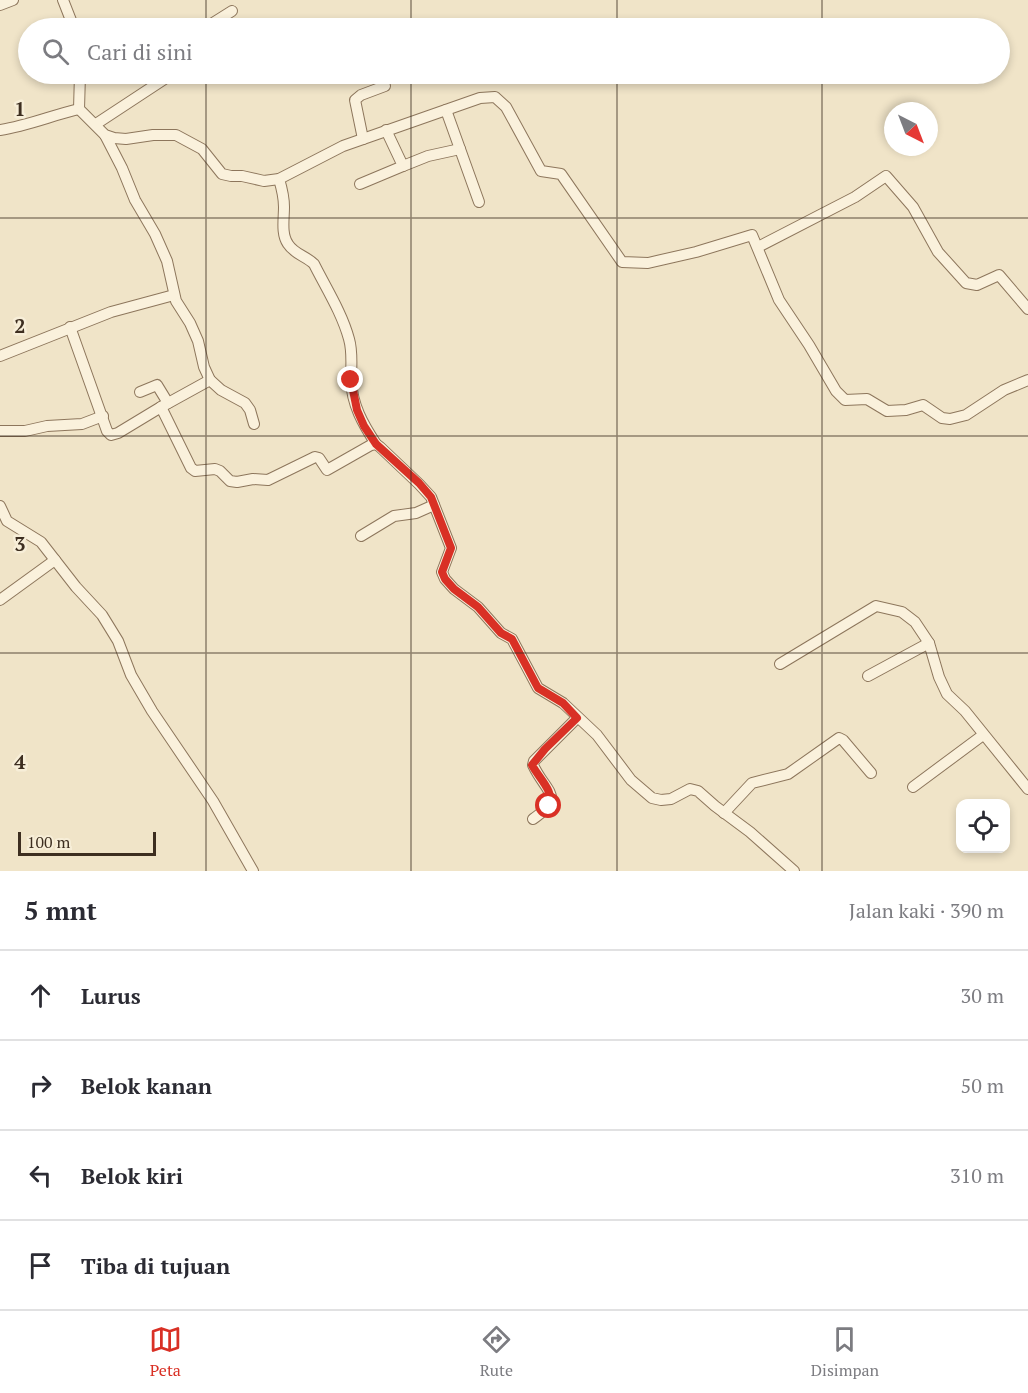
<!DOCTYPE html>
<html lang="id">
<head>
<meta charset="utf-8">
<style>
	:root { --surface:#fff; --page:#f7f7f7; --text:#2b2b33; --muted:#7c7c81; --line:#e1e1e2; --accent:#d93025 }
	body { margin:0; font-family:"PT Serif",serif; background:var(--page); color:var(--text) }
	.controls { position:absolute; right:18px; bottom:18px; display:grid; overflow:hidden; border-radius:12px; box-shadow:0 3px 9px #0003 }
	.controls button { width:54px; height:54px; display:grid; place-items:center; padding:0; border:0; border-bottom:2px solid var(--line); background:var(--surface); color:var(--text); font:30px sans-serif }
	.compass { position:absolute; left:884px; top:102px; width:54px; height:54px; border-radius:50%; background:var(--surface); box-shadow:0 3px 9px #0003; rotate:138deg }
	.scale { position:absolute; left:18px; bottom:15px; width:138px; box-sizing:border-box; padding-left:6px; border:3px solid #3d2e20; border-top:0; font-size:16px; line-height:21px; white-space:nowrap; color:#3d2e20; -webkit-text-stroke:4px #f7eed8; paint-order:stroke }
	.stop { position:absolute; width:18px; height:18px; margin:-14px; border:4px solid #d93025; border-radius:50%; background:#fff }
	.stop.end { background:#d93025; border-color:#fff; box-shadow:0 2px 6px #0008 }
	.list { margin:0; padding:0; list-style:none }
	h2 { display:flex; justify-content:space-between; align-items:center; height:78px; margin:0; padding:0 24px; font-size:26px }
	h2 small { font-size:20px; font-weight:400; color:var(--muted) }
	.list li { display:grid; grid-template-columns:39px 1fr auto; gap:18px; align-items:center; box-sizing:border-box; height:90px; padding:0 24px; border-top:2px solid var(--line) }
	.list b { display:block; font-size:22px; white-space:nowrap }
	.list em { font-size:20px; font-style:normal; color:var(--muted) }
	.icon { flex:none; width:33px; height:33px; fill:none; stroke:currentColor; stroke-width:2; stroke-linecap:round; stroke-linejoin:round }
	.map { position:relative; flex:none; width:1028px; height:871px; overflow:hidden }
	.search { position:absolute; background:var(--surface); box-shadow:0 3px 9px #0003; left:18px; right:18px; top:18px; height:66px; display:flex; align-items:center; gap:15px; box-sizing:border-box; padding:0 21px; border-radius:33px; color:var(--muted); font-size:22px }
	.sheet { height:438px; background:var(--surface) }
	nav { display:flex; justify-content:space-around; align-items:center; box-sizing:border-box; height:84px; border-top:2px solid var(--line); background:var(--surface); font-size:16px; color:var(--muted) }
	nav a { display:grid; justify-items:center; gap:3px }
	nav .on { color:var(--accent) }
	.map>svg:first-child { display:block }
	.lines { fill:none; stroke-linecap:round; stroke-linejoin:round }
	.street-casing { stroke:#8d765c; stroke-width:12 }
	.street { stroke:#faf1dc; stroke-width:10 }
	.route { stroke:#d93025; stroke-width:8 }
	.grid { fill:none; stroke:#3d2e20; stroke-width:1.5; stroke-opacity:0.55 }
	.grid-label { font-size:20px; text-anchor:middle; font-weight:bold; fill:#3d2e20; stroke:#f7eed8; stroke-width:5; stroke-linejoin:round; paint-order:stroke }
</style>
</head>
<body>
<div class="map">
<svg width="1028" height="871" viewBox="0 0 1028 871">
	<rect width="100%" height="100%" fill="#f0e4c8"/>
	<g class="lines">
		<defs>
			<g id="street">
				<path d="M63,0L74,28"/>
				<path d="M0,5L13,0"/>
				<path d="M205,28L232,11"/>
				<path d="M80,74L79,109L105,135L114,138L126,139L153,135H176L202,149L222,174L231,176H242L264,181L279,179L343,146L480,98L495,97L506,107L541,171L561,174L622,262L648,263L696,252L752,235L779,300L809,345L836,391L845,400L867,399L887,411L906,410L923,405L942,418L950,419L966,415L1004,390L1028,380"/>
				<path d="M446,110L479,202"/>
				<path d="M96,124L172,74"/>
				<path d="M0,130C27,126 53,115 79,109"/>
				<path d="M105,135L122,168L135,200L155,234L167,261L176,301L190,323L198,341L204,367L210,380L221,390L245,403L250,410L254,424"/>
				<path d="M363,139L355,100L361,95L385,86"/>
				<path d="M403,166L428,156L460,149"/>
				<path d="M279,179C282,189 284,198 284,207C284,219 281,234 288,244C294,254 306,256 314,264C326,288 342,313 349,339C353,353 351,366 351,380C352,405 363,424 376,444"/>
				<path d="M360,184L403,166L386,130"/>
				<path d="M758,247L855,197L886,176L913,207L938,252L966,283L977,285L999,275L1028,309"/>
				<path d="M70,327L107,431L111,435L118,433L161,407L191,468L195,471L215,469L220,471L230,481L237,482L253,479L268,480L315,457L319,458L327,470L371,445L376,444L380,447L419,484L431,497L451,548L442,572L445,579L454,589L478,607L501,633L512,639L538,688L563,703L597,735L631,780L652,798L661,800L671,799L690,789L698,791L715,806L750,832L794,871"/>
				<path d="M0,356L111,312L174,295"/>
				<path d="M140,392L157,385L168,403"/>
				<path d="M161,407L210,380"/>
				<path d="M0,431H25L47,426L82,424L103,416"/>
				<path d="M0,506L7,521L41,542L76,587L102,615L118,641L131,675L152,711L213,801L253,871"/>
				<path d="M361,536L394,516L416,513L434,505"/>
				<path d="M0,600L55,560"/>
				<path d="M780,664L876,606L902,612L915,622L929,643L939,677L947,694L965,711L1028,789"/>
				<path d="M868,676L929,643"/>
				<path d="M913,787L983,735"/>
				<path d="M724,813L752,783L788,774L839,738L843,740L871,773"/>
				<path d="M533,819C566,796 546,793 533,765L534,761L577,718"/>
			</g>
		</defs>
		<use href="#street" class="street-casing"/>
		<use href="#street" class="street"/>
	</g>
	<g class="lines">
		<path class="route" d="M351,380L357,410L364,426L376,444L419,483L431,497L451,548L442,572L445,579L454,589L478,607L501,633L512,639L538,688L563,703L577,718L545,749L532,765C538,777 556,793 549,806"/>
	</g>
	<path class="grid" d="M206,0V28M411,0V28M617,0V28M822,0V28M206,74V871M411,74V871M617,74V871M822,74V871M0,218H1028M0,436H1028M0,653H1028"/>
	<g class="grid-label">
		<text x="20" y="116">1</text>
		<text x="20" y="333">2</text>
		<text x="20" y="551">3</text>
		<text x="20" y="769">4</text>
	</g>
</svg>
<div class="controls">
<button><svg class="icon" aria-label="locate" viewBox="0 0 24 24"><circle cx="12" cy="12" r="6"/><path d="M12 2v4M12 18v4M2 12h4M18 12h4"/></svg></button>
</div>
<svg class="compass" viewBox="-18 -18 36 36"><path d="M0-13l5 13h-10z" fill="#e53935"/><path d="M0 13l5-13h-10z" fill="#7c7c81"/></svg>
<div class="scale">100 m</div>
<div class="stop" style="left:549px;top:806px"></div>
<div class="stop end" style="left:351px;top:380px"></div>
<div class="search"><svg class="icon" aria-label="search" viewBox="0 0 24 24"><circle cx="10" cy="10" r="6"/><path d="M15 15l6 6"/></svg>Cari di sini</div>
</div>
<section class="sheet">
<h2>5 mnt<small>Jalan kaki · 390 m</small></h2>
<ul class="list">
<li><svg class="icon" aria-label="ahead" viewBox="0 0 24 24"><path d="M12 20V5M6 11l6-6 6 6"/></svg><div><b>Lurus</b></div><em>30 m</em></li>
<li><svg class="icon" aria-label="right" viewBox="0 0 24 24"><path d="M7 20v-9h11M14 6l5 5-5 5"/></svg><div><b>Belok kanan</b></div><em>50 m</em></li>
<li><svg class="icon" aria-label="left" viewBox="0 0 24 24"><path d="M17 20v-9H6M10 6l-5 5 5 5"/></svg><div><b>Belok kiri</b></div><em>310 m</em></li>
<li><svg class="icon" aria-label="arrive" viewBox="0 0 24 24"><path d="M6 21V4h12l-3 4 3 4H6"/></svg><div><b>Tiba di tujuan</b></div></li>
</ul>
</section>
<nav>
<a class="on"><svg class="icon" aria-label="map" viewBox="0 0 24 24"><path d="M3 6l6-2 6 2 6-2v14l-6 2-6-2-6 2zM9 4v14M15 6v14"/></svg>Peta</a>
<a><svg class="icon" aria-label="directions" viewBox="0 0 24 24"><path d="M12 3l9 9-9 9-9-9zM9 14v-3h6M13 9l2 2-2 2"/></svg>Rute</a>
<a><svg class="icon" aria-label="saved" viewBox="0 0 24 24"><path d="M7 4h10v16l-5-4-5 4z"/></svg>Disimpan</a>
</nav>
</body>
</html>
